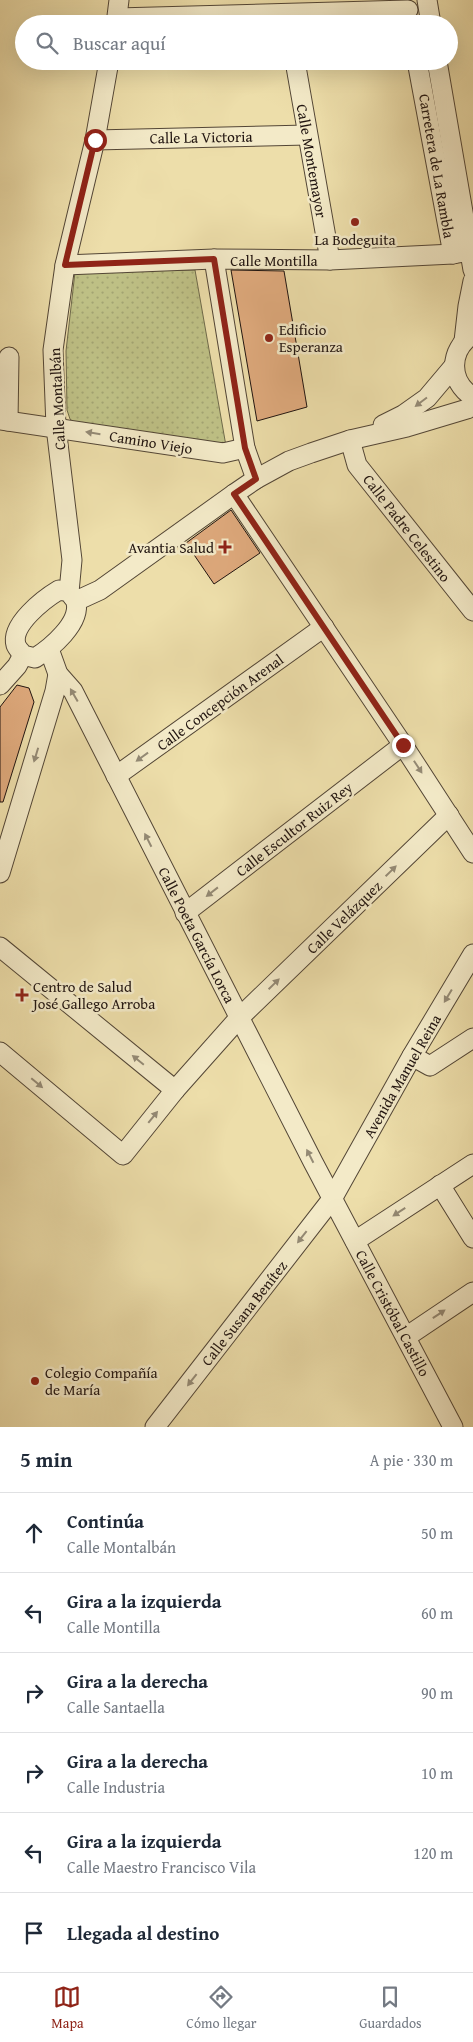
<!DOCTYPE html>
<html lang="es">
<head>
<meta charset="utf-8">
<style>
	:root { --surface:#fff; --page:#f6f6f7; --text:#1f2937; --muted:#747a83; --line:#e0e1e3; --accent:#8f2418 }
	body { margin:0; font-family:"Gentium Book Plus",serif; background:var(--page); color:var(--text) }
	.stop { position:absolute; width:15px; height:15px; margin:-11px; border:4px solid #8f2418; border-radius:50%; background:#fff }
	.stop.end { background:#8f2418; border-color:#fff; box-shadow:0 1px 5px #0008 }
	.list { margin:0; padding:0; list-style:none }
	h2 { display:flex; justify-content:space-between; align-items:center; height:65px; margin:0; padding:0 20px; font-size:21px }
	h2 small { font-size:16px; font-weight:400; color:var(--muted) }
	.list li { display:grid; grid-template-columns:32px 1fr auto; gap:15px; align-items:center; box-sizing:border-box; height:80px; padding:0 20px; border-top:1px solid var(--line) }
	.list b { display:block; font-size:19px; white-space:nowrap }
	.list p { margin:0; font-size:16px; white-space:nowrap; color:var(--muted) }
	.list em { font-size:16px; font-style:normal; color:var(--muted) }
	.icon { flex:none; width:28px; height:28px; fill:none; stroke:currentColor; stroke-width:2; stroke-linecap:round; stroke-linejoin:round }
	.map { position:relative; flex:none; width:473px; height:1427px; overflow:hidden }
	.search { position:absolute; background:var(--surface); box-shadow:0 5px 20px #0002; left:15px; right:15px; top:15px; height:55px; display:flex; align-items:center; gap:12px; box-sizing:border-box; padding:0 18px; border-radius:28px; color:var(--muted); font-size:19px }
	.sheet { height:545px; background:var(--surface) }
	nav { display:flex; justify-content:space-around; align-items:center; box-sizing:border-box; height:70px; border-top:1px solid var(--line); background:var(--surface); font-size:14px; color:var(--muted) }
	nav a { display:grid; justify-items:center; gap:2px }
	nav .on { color:var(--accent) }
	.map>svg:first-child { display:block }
	.grass { fill:url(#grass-dots); stroke:#6f6a4a }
	.building { fill:#dea97c; stroke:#201410 }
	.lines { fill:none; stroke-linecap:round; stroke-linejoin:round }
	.minor-casing { stroke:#534636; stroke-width:21 }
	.minor { stroke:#f3eac8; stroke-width:19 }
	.oneway { fill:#948a75 }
	.route { stroke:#8f2418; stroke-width:6 }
	.poi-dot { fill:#8f2418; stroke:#f3eac8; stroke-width:2 }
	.labels { text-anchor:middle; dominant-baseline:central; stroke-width:5; stroke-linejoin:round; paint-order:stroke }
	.street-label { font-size:15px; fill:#201410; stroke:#f3eac8 }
	.poi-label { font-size:15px; fill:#201410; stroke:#f3eac8; text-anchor:start }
</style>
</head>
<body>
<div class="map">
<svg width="473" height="1427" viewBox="0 0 473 1427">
	<defs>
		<pattern id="grass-dots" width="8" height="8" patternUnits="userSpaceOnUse" patternTransform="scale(1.25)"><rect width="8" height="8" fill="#bec085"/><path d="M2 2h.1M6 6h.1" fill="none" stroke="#a3a472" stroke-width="1.8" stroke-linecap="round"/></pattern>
	</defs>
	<rect width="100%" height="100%" fill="#eddeaa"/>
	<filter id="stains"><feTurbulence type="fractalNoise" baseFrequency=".004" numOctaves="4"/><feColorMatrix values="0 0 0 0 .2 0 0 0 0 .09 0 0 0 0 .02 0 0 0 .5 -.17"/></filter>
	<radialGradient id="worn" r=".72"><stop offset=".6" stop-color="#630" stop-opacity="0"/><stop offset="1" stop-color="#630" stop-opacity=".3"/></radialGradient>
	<path class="grass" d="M195,270L226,446L76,424L70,419L67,410L66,351L75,272Z"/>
	<g class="building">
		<path d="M231,270L284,271L307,407L257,421Z"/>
		<path d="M231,510L260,553L214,584L186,543Z"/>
		<path d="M17,685L29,688L34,702L3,802H0V707Z"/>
	</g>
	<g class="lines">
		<defs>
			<g id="minor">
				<path d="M427,0L431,24"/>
				<path d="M117,18L408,10"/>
				<path d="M116,24L119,0"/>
				<path d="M295,61L330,260"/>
				<path d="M417,61L453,254L469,251"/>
				<path d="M437,61L473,270"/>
				<path d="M95,140L307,135"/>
				<path d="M214,259L245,448L256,479"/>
				<path d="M65,265L214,259L330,260L453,254"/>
				<path d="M473,334C449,350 448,381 473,397"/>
				<path d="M464,341L468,306L473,281"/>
				<path d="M0,420L223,453L245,448"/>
				<path d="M8,421L9,357"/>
				<path d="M383,425L403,415L427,398L454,366"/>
				<path d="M350,440L357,465L473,611"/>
				<path d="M234,494L403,745L473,853"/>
				<path d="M59,590L69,592C71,595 75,599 76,602C81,623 51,648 35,658L23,655C21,652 17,648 16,645C10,625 44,599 59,590Z"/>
				<path d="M69,592L72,560L56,427L53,350L65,265L95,140L109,61"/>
				<path d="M76,601L100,590L234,494L256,479L289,461L311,453L350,440L407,427L467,409L473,405"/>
				<path d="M49,649L58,674L73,691L313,1162L453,1427"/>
				<path d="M0,685L17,666L23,655"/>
				<path d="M116,776L324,627"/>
				<path d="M0,873L55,691L58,674"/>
				<path d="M185,913L403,745"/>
				<path d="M0,947L175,1090"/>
				<path d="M0,1052L123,1155L175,1090L239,1018L449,815"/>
				<path d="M412,1056L430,1066L473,1038"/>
				<path d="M440,1185L473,1238"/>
				<path d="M355,1241L473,1164"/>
				<path d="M406,1337L473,1292"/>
				<path d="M155,1427L332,1199L412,1056L473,954"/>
			</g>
		</defs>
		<use href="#minor" class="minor-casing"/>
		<use href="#minor" class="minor"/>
	</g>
	<defs><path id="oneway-solid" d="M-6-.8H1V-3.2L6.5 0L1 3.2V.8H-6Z" transform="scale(1.25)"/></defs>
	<g class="oneway">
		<use href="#oneway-solid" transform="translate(421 402) rotate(143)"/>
		<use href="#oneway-solid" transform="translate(93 433) rotate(-171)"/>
		<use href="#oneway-solid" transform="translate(74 695) rotate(-120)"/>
		<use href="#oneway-solid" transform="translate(36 755) rotate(107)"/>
		<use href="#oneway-solid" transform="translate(142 757) rotate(144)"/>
		<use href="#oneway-solid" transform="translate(418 767) rotate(57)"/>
		<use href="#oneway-solid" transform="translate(148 840) rotate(-117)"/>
		<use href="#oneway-solid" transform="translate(391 871) rotate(-44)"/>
		<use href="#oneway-solid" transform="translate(212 892) rotate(142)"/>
		<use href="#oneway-solid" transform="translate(274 984) rotate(-44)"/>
		<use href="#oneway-solid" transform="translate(448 996) rotate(121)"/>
		<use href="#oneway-solid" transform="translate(138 1060) rotate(-141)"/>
		<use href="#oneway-solid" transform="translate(37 1083) rotate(40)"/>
		<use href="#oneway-solid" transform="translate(153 1117) rotate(-51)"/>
		<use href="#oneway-solid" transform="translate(310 1156) rotate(-117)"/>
		<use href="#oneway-solid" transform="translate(399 1212) rotate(147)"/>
		<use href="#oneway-solid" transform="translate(302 1237) rotate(128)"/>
		<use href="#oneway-solid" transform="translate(439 1314) rotate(-34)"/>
		<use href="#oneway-solid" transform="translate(192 1380) rotate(128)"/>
	</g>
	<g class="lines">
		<path class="route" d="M95,140L65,265L214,259L245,448L256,479L234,494L403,745"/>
	</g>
	<g class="poi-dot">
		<circle cx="355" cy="222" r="5"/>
		<circle cx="269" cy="338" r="5"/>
		<path d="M222.5 539.5h5v5h5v5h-5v5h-5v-5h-5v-5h5z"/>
		<path d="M19.5 987.5h5v5h5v5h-5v5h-5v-5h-5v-5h5z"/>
		<circle cx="35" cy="1381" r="5"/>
	</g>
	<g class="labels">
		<g class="street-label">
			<text transform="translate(201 137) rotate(-1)">Calle La Victoria</text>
			<text transform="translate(312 161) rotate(80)">Calle Montemayor</text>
			<text transform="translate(437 166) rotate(80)">Carretera de La Rambla</text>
			<text x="274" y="260">Calle Montilla</text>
			<text transform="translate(57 399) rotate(-93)">Calle Montalbán</text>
			<text transform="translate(151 442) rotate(9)">Camino Viejo</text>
			<text transform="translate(407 528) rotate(52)">Calle Padre Celestino</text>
			<text transform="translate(220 702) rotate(-36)">Calle Concepción Arenal</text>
			<text transform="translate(294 829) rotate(-38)">Calle Escultor Ruiz Rey</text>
			<text transform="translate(344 917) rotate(-44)">Calle Velázquez</text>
			<text transform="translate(197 935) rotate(63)">Calle Poeta García Lorca</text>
			<text transform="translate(402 1076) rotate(-60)">Avenida Manuel Reina</text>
			<text transform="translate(244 1313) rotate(-52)">Calle Susana Benítez</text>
			<text transform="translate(393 1313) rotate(62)">Calle Cristóbal Castillo</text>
		</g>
		<g class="poi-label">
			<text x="355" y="239" text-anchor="middle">La Bodeguita</text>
			<text x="279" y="329">Edificio<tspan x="279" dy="17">Esperanza</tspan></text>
			<text x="214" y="547" text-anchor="end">Avantia Salud</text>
			<text x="33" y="986">Centro de Salud<tspan x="33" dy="17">José Gallego Arroba</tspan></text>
			<text x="45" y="1372">Colegio Compañía<tspan x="45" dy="17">de María</tspan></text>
		</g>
	</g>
	<rect width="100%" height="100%" filter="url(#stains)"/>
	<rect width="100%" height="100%" fill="url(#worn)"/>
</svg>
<div class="stop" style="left:95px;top:140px"></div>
<div class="stop end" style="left:403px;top:745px"></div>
<div class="search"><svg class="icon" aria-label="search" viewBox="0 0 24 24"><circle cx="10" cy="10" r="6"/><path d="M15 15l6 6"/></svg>Buscar aquí</div>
</div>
<section class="sheet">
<h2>5 min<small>A pie · 330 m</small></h2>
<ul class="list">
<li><svg class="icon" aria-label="ahead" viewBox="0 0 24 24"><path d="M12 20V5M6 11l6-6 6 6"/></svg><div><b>Continúa</b><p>Calle Montalbán</p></div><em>50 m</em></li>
<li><svg class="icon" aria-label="left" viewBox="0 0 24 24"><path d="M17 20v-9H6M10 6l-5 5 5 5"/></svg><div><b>Gira a la izquierda</b><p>Calle Montilla</p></div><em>60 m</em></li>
<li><svg class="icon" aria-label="right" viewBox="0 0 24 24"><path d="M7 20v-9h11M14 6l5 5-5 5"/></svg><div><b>Gira a la derecha</b><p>Calle Santaella</p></div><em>90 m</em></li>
<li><svg class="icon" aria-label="right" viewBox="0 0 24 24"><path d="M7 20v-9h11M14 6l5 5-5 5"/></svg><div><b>Gira a la derecha</b><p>Calle Industria</p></div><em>10 m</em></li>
<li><svg class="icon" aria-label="left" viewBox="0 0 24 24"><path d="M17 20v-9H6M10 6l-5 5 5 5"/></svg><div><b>Gira a la izquierda</b><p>Calle Maestro Francisco Vila</p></div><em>120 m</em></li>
<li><svg class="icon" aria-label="arrive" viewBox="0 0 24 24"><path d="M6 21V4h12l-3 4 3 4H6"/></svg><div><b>Llegada al destino</b></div></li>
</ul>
</section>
<nav>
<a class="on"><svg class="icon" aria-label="map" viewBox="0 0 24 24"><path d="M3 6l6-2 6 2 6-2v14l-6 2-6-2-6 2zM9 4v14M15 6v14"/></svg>Mapa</a>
<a><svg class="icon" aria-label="directions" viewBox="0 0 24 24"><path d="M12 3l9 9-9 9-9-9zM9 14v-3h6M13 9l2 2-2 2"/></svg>Cómo llegar</a>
<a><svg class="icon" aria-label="saved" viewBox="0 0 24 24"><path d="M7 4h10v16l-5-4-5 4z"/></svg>Guardados</a>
</nav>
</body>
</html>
